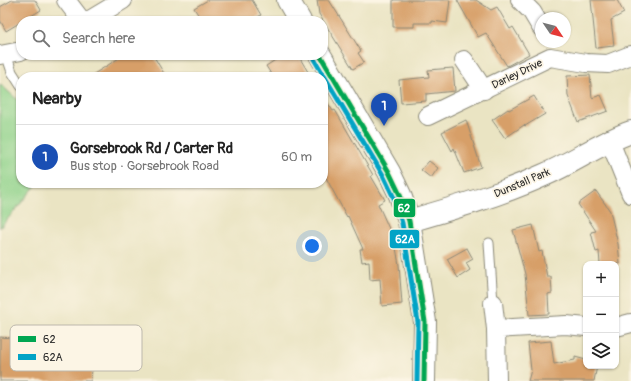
<!DOCTYPE html>
<html lang="en">
<head>
<meta charset="utf-8">
<style>
	:root { --surface:#fff; --page:#f2f2f2; --text:#222; --muted:#767676; --line:#e0e0e0; --accent:#2563eb }
	body { margin:0; font-family:Pangolin,sans-serif; background:var(--page); color:var(--text) }
	.controls { position:absolute; right:12px; bottom:12px; display:grid; overflow:hidden; border-radius:8px; box-shadow:0 1px 3px #0004 }
	.controls button { width:36px; height:36px; display:grid; place-items:center; padding:0; border:0; border-bottom:1px solid var(--line); background:var(--surface); color:var(--text); font:20px sans-serif }
	.compass { position:absolute; left:535px; top:12px; width:36px; height:36px; border-radius:50%; background:var(--surface); box-shadow:0 1px 3px #0004; rotate:125deg }
	.you { position:absolute; left:312px; top:246px; width:14px; height:14px; margin:-10px; border:3px solid #fff; border-radius:50%; background:#1a73e8; box-shadow:0 0 0 6px #1a73e833 }
	.badge { display:grid; place-items:center; width:26px; height:26px; border-radius:50%; background:var(--accent); color:#fff; font-size:13px; font-weight:700 }
	.pin { position:absolute; translate:-50% -33px; filter:drop-shadow(0 1px 2px #0008) }
	.pin::after { content:''; position:absolute; top:21px; width:14px; height:12px; background:inherit; clip-path:polygon(0 0,100% 0,50% 100%) }
	.list { margin:0; padding:0; list-style:none }
	h2 { display:flex; justify-content:space-between; align-items:center; height:52px; margin:0; padding:0 16px; font-size:17px }
	h2 small { font-size:13px; font-weight:400; color:var(--muted) }
	.list li { display:grid; grid-template-columns:26px 1fr auto; gap:12px; align-items:center; box-sizing:border-box; height:64px; padding:0 16px; border-top:1px solid var(--line) }
	.list b { display:block; font-size:15px; white-space:nowrap }
	.list p { margin:0; font-size:13px; white-space:nowrap; color:var(--muted) }
	.list em { font-size:13px; font-style:normal; color:var(--muted) }
	.icon { flex:none; width:22px; height:22px; fill:none; stroke:currentColor; stroke-width:2; stroke-linecap:round; stroke-linejoin:round }
	.map { position:relative; flex:none; width:631px; height:381px; overflow:hidden }
	.search { position:absolute; background:var(--surface); box-shadow:0 1px 3px #0004; left:16px; top:16px; width:312px; height:44px; display:flex; align-items:center; gap:10px; box-sizing:border-box; padding:0 14px; border-radius:16px; color:var(--muted); font-size:15px }
	.panel { position:absolute; background:var(--surface); box-shadow:0 1px 3px #0004; left:16px; top:72px; width:312px; height:116px; border-radius:16px }
	.map>svg:first-child { display:block }
	.green { fill:#8fd28a; stroke:#5d7e5a }
	.building { fill:#d79f68 }
	.lines { fill:none; stroke-linecap:round; stroke-linejoin:round }
	.service-casing { stroke:#8a8877; stroke-width:11 }
	.minor-casing { stroke:#8a8877; stroke-width:20 }
	.tertiary-casing { stroke:#8a8877; stroke-width:24 }
	.service { stroke:#fff; stroke-width:9 }
	.minor { stroke:#fff; stroke-width:18 }
	.tertiary { stroke:#fff; stroke-width:22 }
	.bus-1-casing { stroke:#fcf5e5; stroke-width:8 }
	.bus-2-casing { stroke:#fcf5e5; stroke-width:8 }
	.bus-1 { stroke:#00a651; stroke-width:5 }
	.bus-2 { stroke:#02a3c6; stroke-width:5 }
	.labels { text-anchor:middle; dominant-baseline:central; stroke-width:3.5; stroke-linejoin:round; paint-order:stroke }
	.street-label { font-size:11px; fill:#2b2b2b; stroke:#fcf5e5 }
	.key { fill:#fcf5e5; stroke:#bdb8ad; stroke-width:1 }
	.key-label { font-size:11px; fill:#2b2b2b }
	.line-badge { stroke:#fcf5e5; stroke-width:1.5 }
	.badge-label { font-size:11px; text-anchor:middle; font-weight:bold; fill:#fff }
</style>
</head>
<body>
<div class="map">
<svg width="631" height="381" viewBox="0 0 631 381">
	<rect width="100%" height="100%" fill="#fcf5e5"/>
	<filter id="ink" filterUnits="userSpaceOnUse"><feTurbulence type="fractalNoise" baseFrequency=".025" numOctaves="2"/><feDisplacementMap in="SourceGraphic" scale="8" xChannelSelector="R" yChannelSelector="G"/><feConvolveMatrix kernelMatrix="1 2 1 2 8 2 1 2 1" color-interpolation-filters="sRGB"/></filter>
	<filter id="wash" filterUnits="userSpaceOnUse"><feTurbulence type="fractalNoise" baseFrequency=".012" numOctaves="4" result="noise"/><feDisplacementMap in="SourceGraphic" scale="16" xChannelSelector="R" yChannelSelector="G"/><feGaussianBlur stdDeviation="0.9" result="paint"/><feColorMatrix in="noise" values="0 0 0 0 0 0 0 0 0 0 0 0 0 0 0 0 0 1.4 0 .05"/><feComposite in="paint" operator="in"/></filter>
	<g filter="url(#wash)">
		<rect width="100%" height="100%" fill="#eae4c3"/>
		<path class="green" d="M0,84L21,103V183H38L0,228Z"/>
		<g id="blocks">
			<g class="building">
				<path d="M12,0H35L41,10L6,31L0,20V7Z"/>
				<path d="M208,0H252L261,15L251,21H202L194,8Z"/>
				<path d="M317,0H329L361,51L358,53L364,62L353,69L319,14Z"/>
				<path d="M393,0H450L447,23L432,21V23H414V27H393Z"/>
				<path d="M457,0H476L491,10L497,7L510,29L513,27L529,54L507,66L486,33L478,37Z"/>
				<path d="M591,0H617L624,13L611,20L614,46L596,48Z"/>
				<path d="M124,55H153L166,77H89Z"/>
				<path d="M283,55H298L311,77H273L266,66Z"/>
				<path d="M453,68L455,91L426,94V101L401,103L399,80L429,77L428,70Z"/>
				<path d="M590,75L592,98L601,95L608,111L578,122L568,96L567,76Z"/>
				<path d="M323,96L333,111L335,110L373,175L371,176L385,200L378,204L395,242L399,265L402,304L382,306L380,279L370,280L369,261L362,262L360,249H363L348,216L347,217L323,172Z"/>
				<path d="M534,96L545,114L525,126L524,125L505,138L492,120L508,109L509,110Z"/>
				<path d="M466,120L481,167L464,173L454,148L452,151L442,132Z"/>
				<path d="M429,161L438,168L431,178L421,170Z"/>
				<path d="M596,191L610,211L618,244L620,264H600L599,251L596,252L591,232L596,231L578,204Z"/>
				<path d="M533,225L539,252L542,251L547,277H551L552,293L548,294L549,314L529,315L525,274L513,230Z"/>
				<path d="M467,248L473,259L466,263L470,270L458,278L447,259Z"/>
				<path d="M0,337L94,344L91,381H0Z"/>
				<path d="M551,341L554,364L575,360V357L586,360V366H597L594,381H528L531,370L528,343Z"/>
			</g>
		</g>
	</g>
	<g filter="url(#ink)">
		<use href="#blocks" fill-opacity="0" stroke="#8a8877" stroke-width="1"/>
		<g class="lines">
			<defs>
				<g id="service">
					<path d="M6,54L12,72L21,86"/>
					<path d="M489,243L493,303"/>
				</g>
				<g id="minor">
					<path d="M66,0L82,21"/>
					<path d="M520,0L532,12L541,27"/>
					<path d="M88,21L123,0"/>
					<path d="M0,55L21,51"/>
					<path d="M464,60L484,90"/>
					<path d="M428,116L550,57L586,63L608,64L631,55"/>
					<path d="M609,139L631,194"/>
					<path d="M493,303L496,329"/>
					<path d="M616,327L631,323"/>
					<path d="M497,381L496,329L566,325L586,327"/>
				</g>
				<g id="tertiary">
					<path d="M288,0L300,21"/>
					<path d="M320,55L389,172L400,195L409,221L425,322L424,381"/>
					<path d="M409,221C454,208 500,195 544,175C574,162 600,143 631,132"/>
				</g>
			</defs>
			<use href="#service" class="service-casing"/>
			<use href="#minor" class="minor-casing"/>
			<use href="#tertiary" class="tertiary-casing"/>
			<use href="#service" class="service"/>
			<use href="#minor" class="minor"/>
			<use href="#tertiary" class="tertiary"/>
			<defs>
				<path id="bus-1" d="M320,55L389,172L400,195L409,221L425,322L424,381"/>
				<path id="bus-2" d="M314,59L383,175L394,198L402,223L418,322L417,381"/>
			</defs>
			<use href="#bus-1" class="bus-1-casing"/>
			<use href="#bus-2" class="bus-2-casing"/>
			<use href="#bus-1" class="bus-1"/>
			<use href="#bus-2" class="bus-2"/>
		</g>
	</g>
	<g class="labels">
		<g class="street-label">
			<text transform="translate(517 74) rotate(-26)">Darley Drive</text>
			<text transform="translate(522 183) rotate(-23)">Dunstall Park</text>
		</g>
	</g>
	<rect x="10" y="325" width="132" height="46" rx="6" class="key"/>
	<rect x="18" y="336" width="18" height="6" fill="#00a651"/>
	<rect x="18" y="354" width="18" height="6" fill="#02a3c6"/>
	<g class="key-label">
		<text x="43" y="343">62</text>
		<text x="43" y="361">62A</text>
	</g>
	<g class="line-badge">
		<rect x="393" y="198" width="23" height="20" rx="4" fill="#00a651"/>
		<rect x="389" y="229" width="31" height="20" rx="4" fill="#02a3c6"/>
	</g>
	<g class="badge-label">
		<text x="404" y="212">62</text>
		<text x="405" y="243">62A</text>
	</g>
</svg>
<div class="controls">
<button>+</button>
<button>−</button>
<button><svg class="icon" aria-label="layers" viewBox="0 0 24 24"><path d="M12 4l9 5-9 5-9-5zM3 14l9 5 9-5"/></svg></button>
</div>
<svg class="compass" viewBox="-18 -18 36 36"><path d="M0-13l5 13h-10z" fill="#e53935"/><path d="M0 13l5-13h-10z" fill="#767676"/></svg>
<div class="you"></div>
<div class="pin badge" style="left:384px;top:126px;background:#1a4fb4">1</div>
<div class="search"><svg class="icon" aria-label="search" viewBox="0 0 24 24"><circle cx="10" cy="10" r="6"/><path d="M15 15l6 6"/></svg>Search here</div>
<section class="panel">
<h2>Nearby<small></small></h2>
<ul class="list">
<li><span class="badge" style="background:#1a4fb4">1</span><div><b>Gorsebrook Rd / Carter Rd</b><p>Bus stop · Gorsebrook Road</p></div><em>60 m</em></li>
</ul>
</section>
</div>
</body>
</html>
